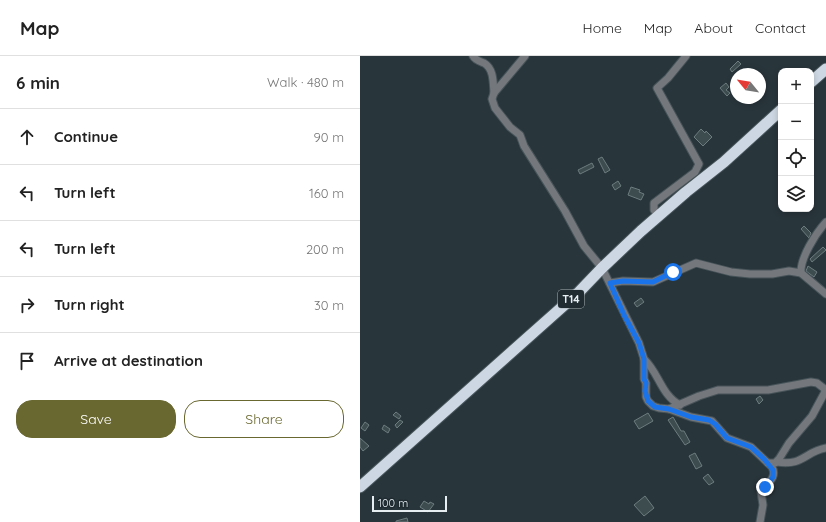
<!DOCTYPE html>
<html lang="en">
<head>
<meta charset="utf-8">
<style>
	:root { --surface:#fff; --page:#f2f2f2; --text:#222; --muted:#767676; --line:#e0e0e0; --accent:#696830 }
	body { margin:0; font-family:Quicksand,sans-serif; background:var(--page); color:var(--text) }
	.controls { position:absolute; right:12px; top:12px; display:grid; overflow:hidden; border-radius:8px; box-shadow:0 2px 6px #0003 }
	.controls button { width:36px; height:36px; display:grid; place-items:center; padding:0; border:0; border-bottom:1px solid var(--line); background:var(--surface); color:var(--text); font:20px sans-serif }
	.compass { position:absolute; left:370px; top:12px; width:36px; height:36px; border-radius:50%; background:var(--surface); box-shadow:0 2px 6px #0003; rotate:300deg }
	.scale { position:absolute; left:12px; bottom:10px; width:75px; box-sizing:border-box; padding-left:4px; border:2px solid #e6eef2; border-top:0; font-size:11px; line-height:14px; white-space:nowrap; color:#e6eef2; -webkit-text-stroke:3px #1f2b31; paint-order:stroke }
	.stop { position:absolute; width:12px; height:12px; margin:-9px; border:3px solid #1a73e8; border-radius:50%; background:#fff }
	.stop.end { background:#1a73e8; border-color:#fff; box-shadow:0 1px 4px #0008 }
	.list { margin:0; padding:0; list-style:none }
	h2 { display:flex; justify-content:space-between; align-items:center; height:52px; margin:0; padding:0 16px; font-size:17px }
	h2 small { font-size:13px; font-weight:400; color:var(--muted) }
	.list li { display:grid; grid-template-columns:26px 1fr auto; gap:12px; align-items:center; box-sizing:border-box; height:56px; padding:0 16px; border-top:1px solid var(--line) }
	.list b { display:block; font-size:15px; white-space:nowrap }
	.list em { font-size:13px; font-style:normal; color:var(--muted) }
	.actions { display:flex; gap:8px; padding:12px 16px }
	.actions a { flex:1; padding:9px 0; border:1px solid var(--accent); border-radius:16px; text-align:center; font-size:14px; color:var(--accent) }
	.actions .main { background:var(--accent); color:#fff }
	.icon { flex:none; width:22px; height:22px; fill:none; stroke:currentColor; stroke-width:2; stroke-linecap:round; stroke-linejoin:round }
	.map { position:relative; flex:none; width:466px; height:466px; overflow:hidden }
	header { display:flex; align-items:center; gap:24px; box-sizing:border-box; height:56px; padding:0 20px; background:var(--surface); border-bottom:1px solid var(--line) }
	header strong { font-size:19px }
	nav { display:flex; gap:22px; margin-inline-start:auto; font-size:14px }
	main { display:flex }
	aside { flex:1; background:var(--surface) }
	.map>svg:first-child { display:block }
	.building { fill:#3d4d4f; stroke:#6d7d7f }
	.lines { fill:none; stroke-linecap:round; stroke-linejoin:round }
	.minor-casing { stroke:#465358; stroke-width:9 }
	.highway-casing { stroke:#465358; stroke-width:13 }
	.minor { stroke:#74787d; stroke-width:7 }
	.highway { stroke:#ccd7e3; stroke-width:11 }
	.route { stroke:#1a73e8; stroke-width:5 }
	.labels { text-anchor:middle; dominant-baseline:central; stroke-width:3.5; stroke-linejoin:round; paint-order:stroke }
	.shield { fill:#1f2b31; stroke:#aab4b8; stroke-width:1 }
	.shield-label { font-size:11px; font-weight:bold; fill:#e6eef2 }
</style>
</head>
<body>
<header>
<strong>Map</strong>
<nav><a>Home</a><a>Map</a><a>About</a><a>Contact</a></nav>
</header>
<main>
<aside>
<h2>6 min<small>Walk · 480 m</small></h2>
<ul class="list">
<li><svg class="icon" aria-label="ahead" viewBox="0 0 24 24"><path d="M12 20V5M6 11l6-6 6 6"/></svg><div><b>Continue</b></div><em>90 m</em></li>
<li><svg class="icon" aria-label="left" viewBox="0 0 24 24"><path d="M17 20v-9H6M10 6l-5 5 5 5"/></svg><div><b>Turn left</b></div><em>160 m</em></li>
<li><svg class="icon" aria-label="left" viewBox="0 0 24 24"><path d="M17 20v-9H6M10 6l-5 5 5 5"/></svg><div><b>Turn left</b></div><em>200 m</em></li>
<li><svg class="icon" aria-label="right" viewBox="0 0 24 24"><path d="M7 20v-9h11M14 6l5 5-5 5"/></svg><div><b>Turn right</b></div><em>30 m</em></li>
<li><svg class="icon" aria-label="arrive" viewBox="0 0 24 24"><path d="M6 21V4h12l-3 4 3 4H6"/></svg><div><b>Arrive at destination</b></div></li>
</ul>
<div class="actions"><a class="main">Save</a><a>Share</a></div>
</aside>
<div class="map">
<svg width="466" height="466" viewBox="0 0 466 466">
	<rect width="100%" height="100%" fill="#28353b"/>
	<g class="building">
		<path d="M378,5L381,8L372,16L370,13Z"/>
		<path d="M366,27L369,31L366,34L370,37L367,40L360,32Z"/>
		<path d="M341,73L345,77L346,75L352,81L343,90L334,81Z"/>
		<path d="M242,101L250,114L245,117L238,103Z"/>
		<path d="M232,107L234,111L220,118L218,114Z"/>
		<path d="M258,125L261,130L255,134L252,129Z"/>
		<path d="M271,131L280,134L279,136L284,138L281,144L268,139Z"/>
		<path d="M444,170L451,177L449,182L441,173Z"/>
		<path d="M463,191L466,194L452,206L450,203Z"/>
		<path d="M448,210L457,216L454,221L446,215Z"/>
		<path d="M281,242L284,246L277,251L274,247Z"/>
		<path d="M400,340L403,344L399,348L396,343Z"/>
		<path d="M36,356L41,360L39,363L33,359Z"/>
		<path d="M288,357L293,365L279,373L274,365Z"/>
		<path d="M313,361L321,375H324L330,386L325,389L308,364Z"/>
		<path d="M40,364L43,366L37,372L35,369Z"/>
		<path d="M5,366L9,369L5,375L1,372Z"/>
		<path d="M24,369L30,373L28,377L22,373Z"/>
		<path d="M0,382L9,390L3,395L0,391Z"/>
		<path d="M335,397L342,410L336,413L329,400Z"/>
		<path d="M348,418L354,426L349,429L343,422Z"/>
		<path d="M285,440L294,452L284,460L274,449Z"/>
		<path d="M64,445L69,448L70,446L74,448L68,456L60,451Z"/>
		<path d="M47,462L48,466H36V465Z"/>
	</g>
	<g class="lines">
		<defs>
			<g id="minor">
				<path d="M113,0C115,4 119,5 124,7C134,13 133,26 134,37"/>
				<path d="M165,0L134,37L132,43L135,52L150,71L160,79L164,90L205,155L224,190L242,212L279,287L284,303V323L286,327V341L288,345L293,350L299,352L309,353L339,340L358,334H408L451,326L457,327L466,334"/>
				<path d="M299,160L294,154V147L335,116L339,108L297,32L308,22L326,0"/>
				<path d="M441,217C440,202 456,177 466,166"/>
				<path d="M250,227L263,225L293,226L336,207L371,216L390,218H412L429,215L441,217L466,238"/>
				<path d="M284,303C299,317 301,339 320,349"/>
				<path d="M309,353L331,361L352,365L367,382L391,391L412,411C418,422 406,428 401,436L403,449L400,466"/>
				<path d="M417,406C444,410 444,396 466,392"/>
				<path d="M408,407H415L419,403L429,387L452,360L466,334"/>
			</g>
			<g id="highway">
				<path d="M451,26L466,13"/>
				<path d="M0,431L219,236L242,212L281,175L326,136L364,106L421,54"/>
			</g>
		</defs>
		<use href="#minor" class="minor-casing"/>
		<use href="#highway" class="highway-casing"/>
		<use href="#minor" class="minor"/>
		<use href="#highway" class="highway"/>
	</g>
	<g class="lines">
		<path class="route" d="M313,216L293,226L263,225L250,227L264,259L279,287L284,303V323L286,327L285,335L288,345L295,351L309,353L331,361L349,364L355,368L367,382L391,391L404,403L413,414V421L405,431"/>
	</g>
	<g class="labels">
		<rect class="shield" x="198" y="234" width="26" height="18" rx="3"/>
		<g class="shield-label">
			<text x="211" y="243">T14</text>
		</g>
	</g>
</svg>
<div class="controls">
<button>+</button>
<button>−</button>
<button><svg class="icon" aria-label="locate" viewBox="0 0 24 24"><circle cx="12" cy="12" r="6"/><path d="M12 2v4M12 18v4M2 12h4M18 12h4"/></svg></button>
<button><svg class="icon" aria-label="layers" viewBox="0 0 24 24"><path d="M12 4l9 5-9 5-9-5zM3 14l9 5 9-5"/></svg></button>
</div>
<svg class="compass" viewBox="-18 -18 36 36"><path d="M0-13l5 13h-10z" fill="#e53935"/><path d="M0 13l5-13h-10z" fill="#767676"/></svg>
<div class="scale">100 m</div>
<div class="stop" style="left:313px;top:216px"></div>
<div class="stop end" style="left:405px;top:431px"></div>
</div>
</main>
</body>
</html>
